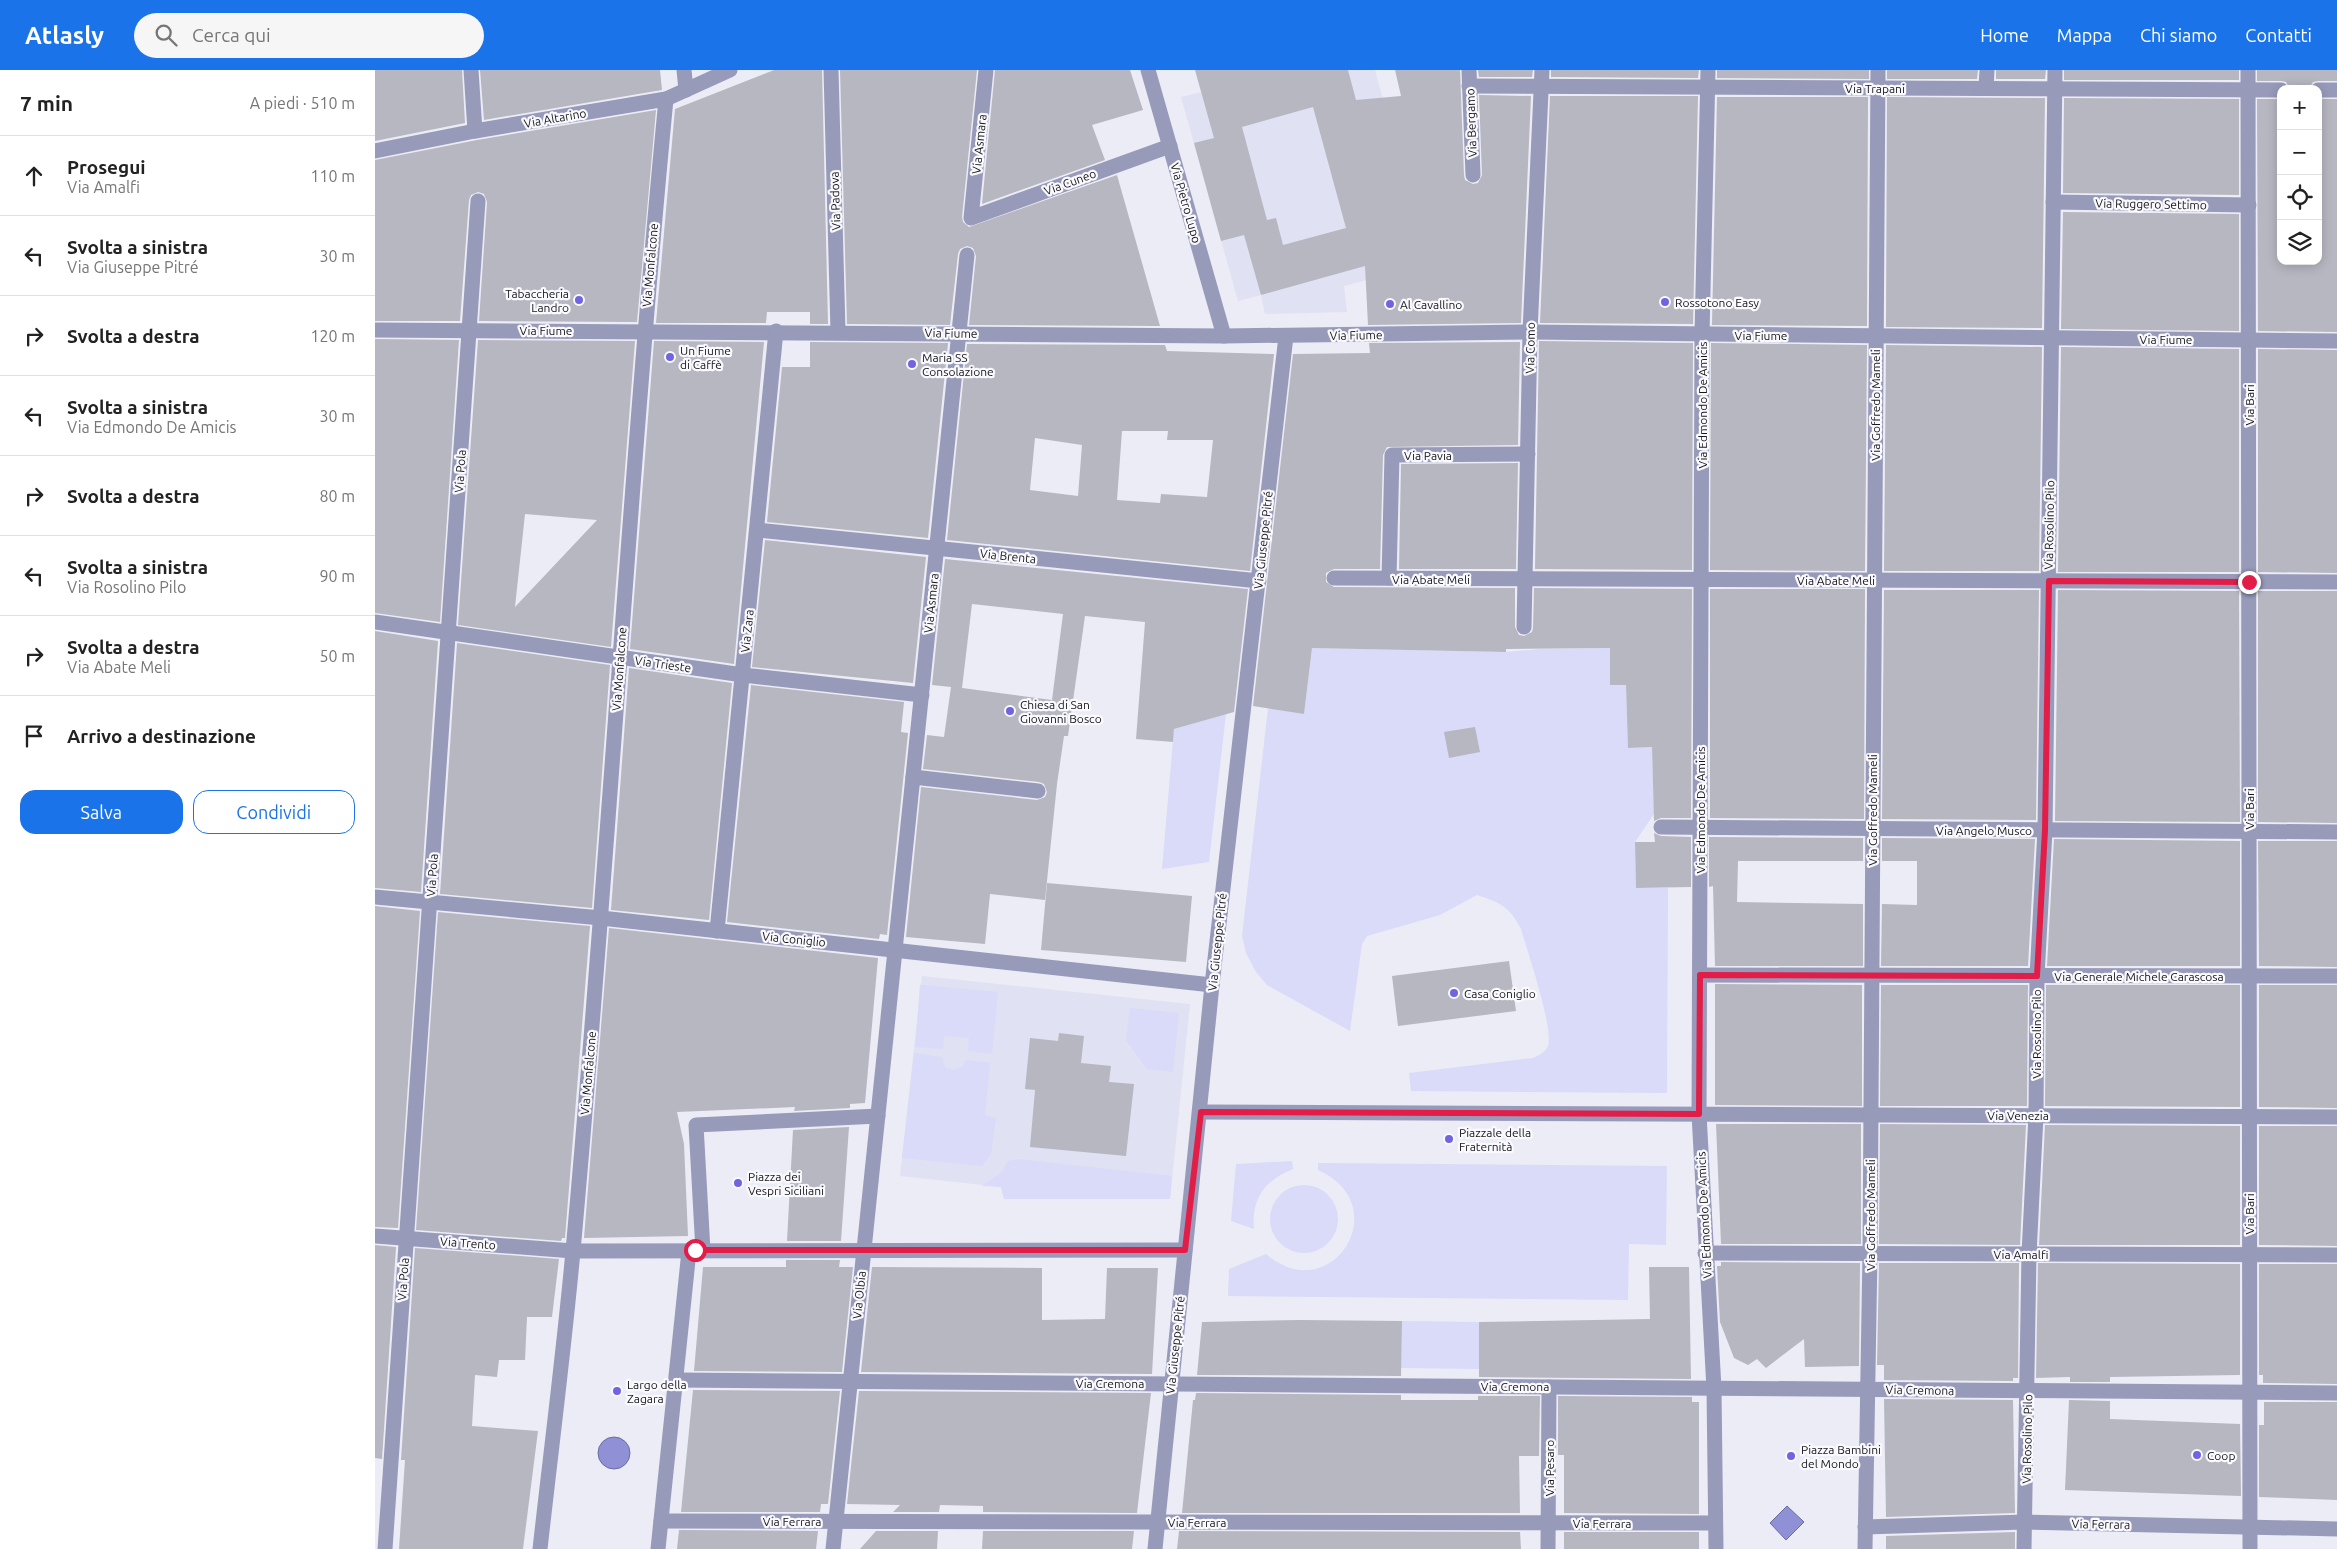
<!DOCTYPE html>
<html lang="it">
<head>
<meta charset="utf-8">
<style>
	:root { --surface:#fff; --page:#f6f6f6; --text:#222; --muted:#767676; --line:#e0e0e0; --accent:#1a73e8 }
	body { margin:0; font-family:Ubuntu,sans-serif; background:var(--page); color:var(--text) }
	.controls { position:absolute; right:15px; top:15px; display:grid; overflow:hidden; border-radius:10px; box-shadow:0 2px 12px #0003 }
	.controls button { width:45px; height:45px; display:grid; place-items:center; padding:0; border:0; border-bottom:1px solid var(--line); background:var(--surface); color:var(--text); font:25px sans-serif }
	.stop { position:absolute; width:15px; height:15px; margin:-11px; border:4px solid #e11d48; border-radius:50%; background:#fff }
	.stop.end { background:#e11d48; border-color:#fff; box-shadow:0 1px 5px #0008 }
	.list { margin:0; padding:0; list-style:none }
	h2 { display:flex; justify-content:space-between; align-items:center; height:65px; margin:0; padding:0 20px; font-size:21px }
	h2 small { font-size:16px; font-weight:400; color:var(--muted) }
	.list li { display:grid; grid-template-columns:32px 1fr auto; gap:15px; align-items:center; box-sizing:border-box; height:80px; padding:0 20px; border-top:1px solid var(--line) }
	.list b { display:block; font-size:19px; white-space:nowrap }
	.list p { margin:0; font-size:16px; white-space:nowrap; color:var(--muted) }
	.list em { font-size:16px; font-style:normal; color:var(--muted) }
	.actions { display:flex; gap:10px; padding:15px 20px }
	.actions a { flex:1; padding:11px 0; border:1px solid var(--accent); border-radius:15px; text-align:center; font-size:18px; color:var(--accent) }
	.actions .main { background:var(--accent); color:#fff }
	.icon { flex:none; width:28px; height:28px; fill:none; stroke:currentColor; stroke-width:2; stroke-linecap:round; stroke-linejoin:round }
	.map { position:relative; flex:none; width:1962px; height:1479px; overflow:hidden }
	header { display:flex; align-items:center; gap:30px; box-sizing:border-box; height:70px; padding:0 25px; background:var(--accent); color:#fff }
	header strong { font-size:24px }
	nav { display:flex; gap:28px; margin-inline-start:auto; font-size:18px }
	.search { width:350px; height:45px; background:var(--page); display:flex; align-items:center; gap:12px; box-sizing:border-box; padding:0 18px; border-radius:28px; color:var(--muted); font-size:19px }
	main { display:flex }
	aside { flex:1; background:var(--surface) }
	.map>svg:first-child { display:block }
	.built { fill:#e0e1f3 }
	.green { fill:#d9dbf8 }
	.water { fill:#9090d7; stroke:#6b6c9e }
	.building { fill:#b6b7c1; fill-rule:evenodd }
	.lines { fill:none; stroke-linecap:round; stroke-linejoin:round }
	.street { stroke:#989aba; stroke-width:15 }
	.route { stroke:#e11d48; stroke-width:6 }
	.poi-dot { fill:#7065df; stroke:#fafafe; stroke-width:2 }
	.labels { text-anchor:middle; dominant-baseline:central; stroke-width:4.5; stroke-linejoin:round; paint-order:stroke }
	.street-label { font-size:12px; fill:#16171a; stroke:#fafafe }
	.poi-label { font-size:12px; fill:#16171a; stroke:#fafafe; text-anchor:start }
</style>
</head>
<body>
<header>
<strong>Atlasly</strong>
<div class="search"><svg class="icon" aria-label="search" viewBox="0 0 24 24"><circle cx="10" cy="10" r="6"/><path d="M15 15l6 6"/></svg>Cerca qui</div>
<nav><a>Home</a><a>Mappa</a><a>Chi siamo</a><a>Contatti</a></nav>
</header>
<main>
<aside>
<h2>7 min<small>A piedi · 510 m</small></h2>
<ul class="list">
<li><svg class="icon" aria-label="ahead" viewBox="0 0 24 24"><path d="M12 20V5M6 11l6-6 6 6"/></svg><div><b>Prosegui</b><p>Via Amalfi</p></div><em>110 m</em></li>
<li><svg class="icon" aria-label="left" viewBox="0 0 24 24"><path d="M17 20v-9H6M10 6l-5 5 5 5"/></svg><div><b>Svolta a sinistra</b><p>Via Giuseppe Pitré</p></div><em>30 m</em></li>
<li><svg class="icon" aria-label="right" viewBox="0 0 24 24"><path d="M7 20v-9h11M14 6l5 5-5 5"/></svg><div><b>Svolta a destra</b></div><em>120 m</em></li>
<li><svg class="icon" aria-label="left" viewBox="0 0 24 24"><path d="M17 20v-9H6M10 6l-5 5 5 5"/></svg><div><b>Svolta a sinistra</b><p>Via Edmondo De Amicis</p></div><em>30 m</em></li>
<li><svg class="icon" aria-label="right" viewBox="0 0 24 24"><path d="M7 20v-9h11M14 6l5 5-5 5"/></svg><div><b>Svolta a destra</b></div><em>80 m</em></li>
<li><svg class="icon" aria-label="left" viewBox="0 0 24 24"><path d="M17 20v-9H6M10 6l-5 5 5 5"/></svg><div><b>Svolta a sinistra</b><p>Via Rosolino Pilo</p></div><em>90 m</em></li>
<li><svg class="icon" aria-label="right" viewBox="0 0 24 24"><path d="M7 20v-9h11M14 6l5 5-5 5"/></svg><div><b>Svolta a destra</b><p>Via Abate Meli</p></div><em>50 m</em></li>
<li><svg class="icon" aria-label="arrive" viewBox="0 0 24 24"><path d="M6 21V4h12l-3 4 3 4H6"/></svg><div><b>Arrivo a destinazione</b></div></li>
</ul>
<div class="actions"><a class="main">Salva</a><a>Condividi</a></div>
</aside>
<div class="map">
<svg width="1962" height="1479" viewBox="0 0 1962 1479">
	<rect width="100%" height="100%" fill="#ececf7"/>
	<g class="built">
		<path d="M820,0H1000L1039,142L1029,200L969,216L972,242L890,244L886,225L863,231L806,27L826,22Z"/>
		<path d="M547,906L815,934L795,1129H629L626,1117L525,1106Z"/>
	</g>
	<g class="green">
		<path d="M937,578L1131,582L1166,579L1235,578V615H1251L1253,678L1277,677L1279,744L1260,772L1261,818H1293L1292,1023L1036,1021L1034,1003L1158,988C1164,985 1170,983 1173,976C1179,959 1152,880 1146,859C1134,836 1126,833 1102,825L1065,845L992,866L987,874L975,961L892,915L881,902L871,883L867,866L893,638L929,644Z"/>
		<path d="M851,644L834,792L787,799L799,659Z"/>
		<path d="M545,915L623,922L617,984L593,981L594,968L569,966L568,979L540,977Z"/>
		<path d="M755,938L804,943L798,1002L772,999L751,970Z"/>
		<path d="M539,983L567,987L570,997L579,1000L587,997L591,990L615,993L610,1045L621,1048L616,1084L607,1096L527,1088Z"/>
		<path d="M643,1089L797,1106L795,1129H629L626,1117L607,1116L626,1103L633,1091Z"/>
		<path d="M917,1091L918,1099C890,1110 876,1129 879,1159L856,1151L861,1094Z"/>
		<path d="M943,1093L1292,1096L1291,1175L1254,1174L1253,1230L853,1226L854,1199L891,1184C955,1240 1023,1136 943,1100Z"/>
		<circle cx="929" cy="1149" r="34"/>
		<path d="M1027,1251L1104,1252V1299L1026,1298Z"/>
	</g>
	<g class="water">
		<circle cx="239" cy="1383" r="16"/>
		<path d="M1412,1436L1429,1452L1411,1470L1395,1453Z"/>
	</g>
	<g class="building">
		<path d="M0,0H87L90,53L0,71Z"/>
		<path d="M105,0H285L287,20L109,50Z"/>
		<path d="M399,0H447L453,254H435V242H392L391,253H281L300,39Z"/>
		<path d="M465,0H602L587,147L588,152L594,157L742,105L785,256L594,255L601,186L598,178L592,176L585,179L583,184L575,255L472,254Z"/>
		<path d="M620,0H755L768,40L717,55L730,90L607,134Z"/>
		<path d="M820,0H973L981,30L1026,26L1020,0H1085L1089,105L1090,110L1098,114L1103,113L1107,105L1104,25L1156,26L1146,253L993,255L990,196L886,225L869,165L846,171L819,73L839,68ZM938,37L971,158L908,175L901,148L892,150L867,57Z"/>
		<path d="M1103,0H1158L1157,7H1104Z"/>
		<path d="M1176,0H1324L1323,8L1176,7Z"/>
		<path d="M1342,0H1494V9L1342,8Z"/>
		<path d="M1512,0H1603L1602,9H1512Z"/>
		<path d="M1621,0H1671L1670,9H1621Z"/>
		<rect x="1689" y="0" width="175" height="10"/>
		<path d="M1882,0H1962V11H1943L1938,12L1934,19H1915L1911,12L1907,11H1882Z"/>
		<path d="M1175,26H1323L1318,254L1165,253Z"/>
		<path d="M1342,27H1493L1492,256L1337,255Z"/>
		<path d="M1512,27L1670,28L1667,258L1511,257Z"/>
		<path d="M1689,28L1864,29V125L1688,123Z"/>
		<path d="M1882,29H1906V191H1943V29H1962V262L1883,261Z"/>
		<path d="M281,40L262,252L104,251L112,132L109,124L103,122L96,125L94,130L85,251H0V90L102,70Z"/>
		<path d="M1688,142L1864,144V261L1686,259Z"/>
		<path d="M0,269L84,270L65,552L0,543Z"/>
		<path d="M103,270L260,271L236,577L83,555ZM150,444L222,450L140,537Z"/>
		<path d="M279,271L389,272L359,594L255,579Z"/>
		<path d="M1164,271L1318,273L1317,500L1160,499Z"/>
		<path d="M435,272L573,273L553,468L392,452L407,297H435Z"/>
		<path d="M1145,272L1143,375L1012,377L1008,385L1005,499H959L951,503V512L959,517L1140,518V557L1144,565L1149,566L1157,562L1158,558L1159,518L1317,519L1316,748H1286L1279,751L1277,677L1253,678L1251,615H1235V578L1131,579V582L937,578L929,644L878,636L918,284L995,283L994,273Z"/>
		<path d="M1336,273L1492,275L1490,501L1335,500Z"/>
		<path d="M592,274L790,275L792,281L899,284L875,501L572,470ZM747,361H793L792,370H838L832,427L786,424L785,433L742,430ZM660,368L707,375L703,426L655,420Z"/>
		<path d="M1511,275L1667,277L1664,501H1509Z"/>
		<path d="M1686,277L1864,279V502H1683Z"/>
		<path d="M1883,279L1962,280V503L1883,502Z"/>
		<path d="M1143,393L1141,499H1024L1026,394Z"/>
		<path d="M390,470L551,487L538,613L377,597Z"/>
		<path d="M570,489L873,519L859,642L799,659L798,672L761,669L770,552L710,546L693,666H689L682,714L670,830L615,824L610,874L531,867L546,717L662,730L670,727L672,722L669,714L664,712L548,699L552,665L569,667L576,617L557,615ZM597,534L688,544L677,630L580,617L587,618Z"/>
		<path d="M1335,519H1490L1489,749L1335,748Z"/>
		<path d="M1509,520H1664L1661,750L1507,749Z"/>
		<path d="M1683,520L1864,521L1865,752L1680,751Z"/>
		<path d="M1883,521H1962V753L1883,752Z"/>
		<path d="M0,561L63,571L46,822L0,818Z"/>
		<path d="M82,573L235,595L217,838L65,824Z"/>
		<path d="M254,598L357,613L334,850L236,840Z"/>
		<path d="M376,615L529,632L526,662L533,663L512,865L505,864L504,869L352,852Z"/>
		<path d="M1100,657L1105,682L1074,688L1069,662Z"/>
		<path d="M1279,763L1286,766L1316,767V817L1261,818L1260,772H1280Z"/>
		<path d="M1334,767L1488,768V791H1363L1362,832L1488,834V896H1340L1338,816L1334,817Z"/>
		<path d="M1507,768L1660,769L1653,896H1506L1507,834L1542,835V791H1507Z"/>
		<path d="M1679,769L1865,771V896H1672Z"/>
		<path d="M1883,771H1962V897L1884,896Z"/>
		<path d="M672,813L817,826L811,892L666,880Z"/>
		<path d="M0,836L45,841L23,1158L0,1157Z"/>
		<path d="M63,842L215,856L190,1168H187L186,1171L41,1160Z"/>
		<path d="M234,858L503,888L490,1033L475,1034V1038L419,1041L420,1037L302,1042L309,1074L313,1166L209,1168Z"/>
		<path d="M1134,891L1141,941L1023,956L1017,906Z"/>
		<path d="M1340,914L1487,915V1036L1340,1035Z"/>
		<path d="M1506,915H1653L1652,1036H1505Z"/>
		<path d="M1671,915H1865V1037L1670,1036Z"/>
		<path d="M1884,915H1962V1038L1884,1037Z"/>
		<path d="M684,963L709,966L706,993L736,996L734,1012L759,1014L751,1086L655,1077L660,1020L650,1019L655,968L683,971Z"/>
		<path d="M1341,1054H1486V1174H1346Z"/>
		<path d="M1505,1054L1651,1055L1645,1175L1504,1174Z"/>
		<path d="M1670,1055L1865,1056V1175H1664Z"/>
		<path d="M1884,1056H1962V1176L1884,1175Z"/>
		<path d="M474,1057L466,1171H412L418,1060Z"/>
		<path d="M0,1175L21,1177L7,1389L0,1388Z"/>
		<path d="M40,1178L184,1189L177,1247H152L150,1290H124L122,1307L100,1305L97,1356L163,1361L148,1479H24L30,1390H26Z"/>
		<path d="M411,1190H465L464,1197H478L467,1302L319,1301L328,1197H411Z"/>
		<path d="M1346,1192L1485,1193L1484,1296L1430,1297L1429,1269L1391,1298L1382,1289L1373,1295L1359,1288L1345,1252L1342,1196H1346Z"/>
		<path d="M1504,1193H1644L1643,1308H1638V1311L1509,1310V1295H1502Z"/>
		<path d="M1663,1193L1865,1194V1305L1735,1307V1312H1695V1307L1661,1308Z"/>
		<path d="M1884,1194H1962V1314L1888,1313V1305H1884Z"/>
		<path d="M497,1197L667,1198V1250L730,1249L732,1198H783L777,1304L486,1302Z"/>
		<path d="M1274,1197H1314L1316,1309L1104,1307V1252L1275,1249Z"/>
		<path d="M925,1250L1027,1251L1026,1306L822,1305L827,1252Z"/>
		<path d="M318,1320L465,1321L453,1434H446L445,1442H306Z"/>
		<path d="M484,1321L776,1323L762,1443L608,1442V1436L565,1435L564,1442H518L525,1435L472,1434Z"/>
		<path d="M821,1323L1026,1325V1330H1103V1326H1165L1164,1386H1144L1145,1443H807L818,1330H820Z"/>
		<path d="M1183,1326L1317,1327V1332H1324V1444L1189,1443V1385H1183Z"/>
		<path d="M1509,1329L1638,1330L1640,1443L1511,1447Z"/>
		<path d="M1694,1330L1735,1331V1349L1865,1354L1866,1426L1690,1420Z"/>
		<path d="M1889,1332H1962V1430L1884,1427V1355H1889Z"/>
		<path d="M304,1460L443,1461L441,1479H302Z"/>
		<path d="M501,1461H563L562,1479H485Z"/>
		<path d="M608,1461H759L757,1479H607Z"/>
		<path d="M804,1461L1145,1462L1146,1479H802Z"/>
		<rect x="1189" y="1462" width="135" height="17"/>
		<path d="M1640,1462V1479H1511V1466Z"/>
	</g>
	<g class="lines">
		<g class="street">
			<path d="M96,0L100,61"/>
			<path d="M309,0L311,20"/>
			<path d="M456,0L463,261"/>
			<path d="M611,0L596,148L795,76"/>
			<path d="M773,0L849,266"/>
			<path d="M1094,0L1098,105"/>
			<path d="M1333,0L1327,265L1324,1044L1339,1319L1341,1479"/>
			<path d="M1873,0L1875,1479"/>
			<path d="M1094,16L1906,20"/>
			<path d="M1611,18L1612,0"/>
			<path d="M1943,20H1962"/>
			<path d="M0,81L100,61L291,29L355,0"/>
			<path d="M1678,132L1874,135"/>
			<path d="M0,260L849,266L1155,262L1962,271"/>
			<path d="M382,460L884,511"/>
			<path d="M959,508L1962,512"/>
			<path d="M1014,508L1017,385L1153,384"/>
			<path d="M0,552L368,605L547,625"/>
			<path d="M1149,557L1155,262L1167,0"/>
			<path d="M538,707L663,721"/>
			<path d="M1286,757L1962,762"/>
			<path d="M0,827L226,848L837,915"/>
			<path d="M342,861L401,261"/>
			<path d="M1325,905L1962,906"/>
			<path d="M826,1042L1962,1047"/>
			<path d="M0,1166L198,1181L810,1180"/>
			<path d="M328,1181L321,1055L503,1046"/>
			<path d="M1330,1183L1962,1185"/>
			<path d="M301,1310L1962,1323"/>
			<path d="M286,1451L1340,1453"/>
			<path d="M1490,1457L1650,1452L1962,1459"/>
			<path d="M10,1479L103,131"/>
			<path d="M165,1479C176,1380 189,1280 198,1181C233,797 254,413 291,29"/>
			<path d="M283,1479L314,1181"/>
			<path d="M458,1479L592,185"/>
			<path d="M780,1479L837,915L911,266"/>
			<path d="M1173,1479L1174,1317"/>
			<path d="M1490,1479L1495,1183L1503,0"/>
			<path d="M1649,1479L1654,1184L1661,1045L1662,906L1670,760L1680,0"/>
		</g>
	</g>
	<g class="lines">
		<path class="route" d="M320,1180H810L826,1042L1324,1044L1325,905L1662,906L1670,760L1674,511L1874,512"/>
	</g>
	<g class="poi-dot">
		<circle cx="204" cy="230" r="5"/>
		<circle cx="1290" cy="232" r="5"/>
		<circle cx="1015" cy="234" r="5"/>
		<circle cx="295" cy="287" r="5"/>
		<circle cx="537" cy="294" r="5"/>
		<circle cx="635" cy="641" r="5"/>
		<circle cx="1079" cy="923" r="5"/>
		<circle cx="1074" cy="1069" r="5"/>
		<circle cx="363" cy="1113" r="5"/>
		<circle cx="242" cy="1321" r="5"/>
		<circle cx="1822" cy="1385" r="5"/>
		<circle cx="1416" cy="1386" r="5"/>
	</g>
	<g class="labels">
		<g class="street-label">
			<text x="1500" y="18">Via Trapani</text>
			<text transform="translate(180 48) rotate(-10)">Via Altarino</text>
			<text transform="translate(1096 53) rotate(-92)">Via Bergamo</text>
			<text transform="translate(604 74) rotate(-84)">Via Asmara</text>
			<text transform="translate(695 112) rotate(-20)">Via Cuneo</text>
			<text transform="translate(460 131) rotate(-92)">Via Padova</text>
			<text transform="translate(811 133) rotate(74)">Via Pietro Lupo</text>
			<text transform="translate(1776 134) rotate(1)">Via Ruggero Settimo</text>
			<text transform="translate(275 195) rotate(-85)">Via Monfalcone</text>
			<text x="171" y="260">Via Fiume</text>
			<text transform="translate(576 263) rotate(1)">Via Fiume</text>
			<text transform="translate(981 265) rotate(-1)">Via Fiume</text>
			<text x="1386" y="265">Via Fiume</text>
			<text x="1791" y="269">Via Fiume</text>
			<text transform="translate(1155 278) rotate(-89)">Via Como</text>
			<text transform="translate(1327 335) rotate(-90)">Via Edmondo De Amicis</text>
			<text transform="translate(1500 335) rotate(-90)">Via Goffredo Mameli</text>
			<text transform="translate(1874 335) rotate(-90)">Via Bari</text>
			<text x="1053" y="385">Via Pavia</text>
			<text transform="translate(85 401) rotate(-86)">Via Pola</text>
			<text transform="translate(1674 455) rotate(-89)">Via Rosolino Pilo</text>
			<text transform="translate(888 470) rotate(-84)">Via Giuseppe Pitré</text>
			<text transform="translate(633 486) rotate(6)">Via Brenta</text>
			<text x="1056" y="509">Via Abate Meli</text>
			<text x="1461" y="510">Via Abate Meli</text>
			<text transform="translate(556 533) rotate(-84)">Via Asmara</text>
			<text transform="translate(372 561) rotate(-84)">Via Zara</text>
			<text transform="translate(288 594) rotate(8)">Via Trieste</text>
			<text transform="translate(244 599) rotate(-86)">Via Monfalcone</text>
			<text transform="translate(1874 739) rotate(-90)">Via Bari</text>
			<text transform="translate(1325 740) rotate(-90)">Via Edmondo De Amicis</text>
			<text transform="translate(1497 740) rotate(-90)">Via Goffredo Mameli</text>
			<text x="1609" y="760">Via Angelo Musco</text>
			<text transform="translate(57 805) rotate(-86)">Via Pola</text>
			<text transform="translate(419 869) rotate(6)">Via Coniglio</text>
			<text transform="translate(842 872) rotate(-84)">Via Giuseppe Pitré</text>
			<text x="1764" y="906">Via Generale Michele Carascosa</text>
			<text transform="translate(1661 964) rotate(-90)">Via Rosolino Pilo</text>
			<text transform="translate(213 1003) rotate(-85)">Via Monfalcone</text>
			<text x="1643" y="1045">Via Venezia</text>
			<text transform="translate(1874 1144) rotate(-90)">Via Bari</text>
			<text transform="translate(1329 1145) rotate(-93)">Via Edmondo De Amicis</text>
			<text transform="translate(1495 1145) rotate(-90)">Via Goffredo Mameli</text>
			<text transform="translate(93 1173) rotate(4)">Via Trento</text>
			<text x="1646" y="1184">Via Amalfi</text>
			<text transform="translate(28 1209) rotate(-86)">Via Pola</text>
			<text transform="translate(484 1225) rotate(-84)">Via Olbia</text>
			<text transform="translate(800 1275) rotate(-84)">Via Giuseppe Pitré</text>
			<text x="735" y="1313">Via Cremona</text>
			<text x="1140" y="1316">Via Cremona</text>
			<text transform="translate(1545 1320) rotate(1)">Via Cremona</text>
			<text transform="translate(1652 1369) rotate(-89)">Via Rosolino Pilo</text>
			<text transform="translate(1174 1398) rotate(-90)">Via Pesaro</text>
			<text x="417" y="1451">Via Ferrara</text>
			<text x="822" y="1452">Via Ferrara</text>
			<text x="1227" y="1453">Via Ferrara</text>
			<text transform="translate(1726 1454) rotate(1)">Via Ferrara</text>
		</g>
		<g class="poi-label">
			<text x="194" y="223" text-anchor="end">Tabaccheria<tspan x="194" dy="14">Landro</tspan></text>
			<text x="1300" y="232">Rossotono Easy</text>
			<text x="1025" y="234">Al Cavallino</text>
			<text x="305" y="280">Un Fiume<tspan x="305" dy="14">di Caffè</tspan></text>
			<text x="547" y="287">Maria SS<tspan x="547" dy="14">Consolazione</tspan></text>
			<text x="645" y="634">Chiesa di San<tspan x="645" dy="14">Giovanni Bosco</tspan></text>
			<text x="1089" y="923">Casa Coniglio</text>
			<text x="1084" y="1062">Piazzale della<tspan x="1084" dy="14">Fraternità</tspan></text>
			<text x="373" y="1106">Piazza dei<tspan x="373" dy="14">Vespri Siciliani</tspan></text>
			<text x="252" y="1314">Largo della<tspan x="252" dy="14">Zagara</tspan></text>
			<text x="1426" y="1379">Piazza Bambini<tspan x="1426" dy="14">del Mondo</tspan></text>
			<text x="1832" y="1385">Coop</text>
		</g>
	</g>
</svg>
<div class="controls">
<button>+</button>
<button>−</button>
<button><svg class="icon" aria-label="locate" viewBox="0 0 24 24"><circle cx="12" cy="12" r="6"/><path d="M12 2v4M12 18v4M2 12h4M18 12h4"/></svg></button>
<button><svg class="icon" aria-label="layers" viewBox="0 0 24 24"><path d="M12 4l9 5-9 5-9-5zM3 14l9 5 9-5"/></svg></button>
</div>
<div class="stop" style="left:320px;top:1180px"></div>
<div class="stop end" style="left:1874px;top:512px"></div>
</div>
</main>
</body>
</html>
